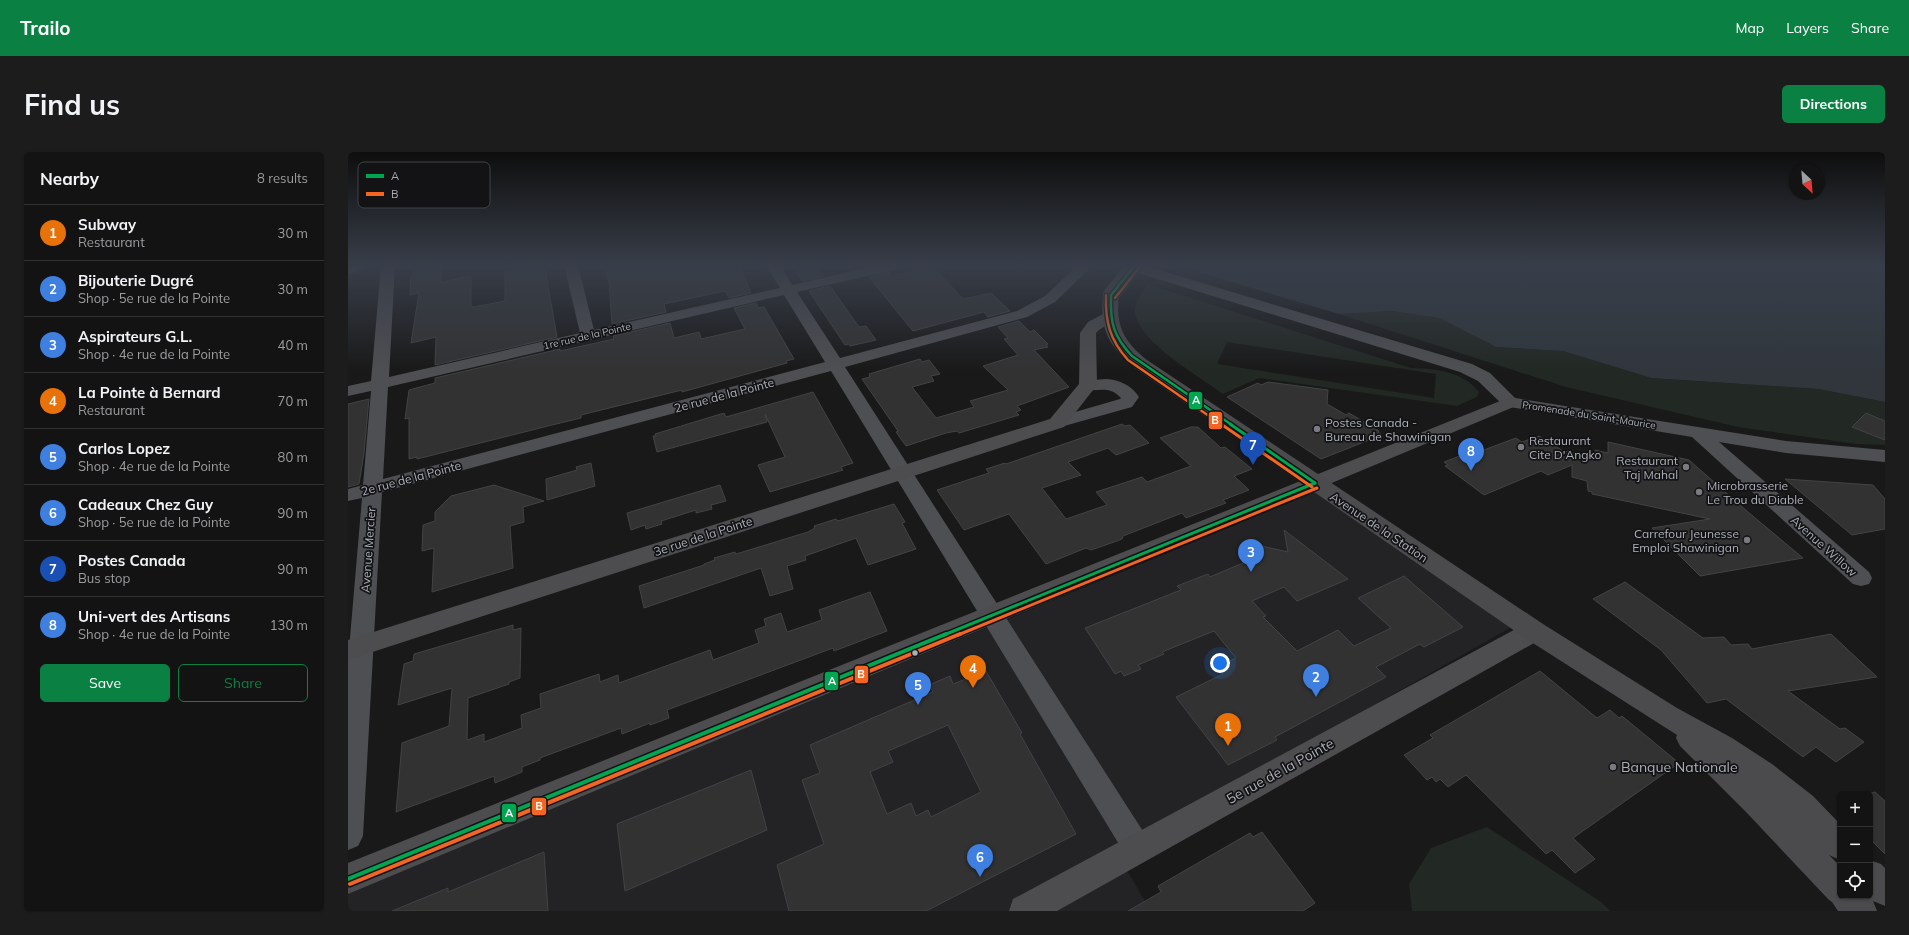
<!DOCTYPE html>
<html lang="en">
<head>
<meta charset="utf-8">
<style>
	:root { --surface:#131313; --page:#1c1c1c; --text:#f1f3f6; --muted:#9d9ea0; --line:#323233; --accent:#0b8043 }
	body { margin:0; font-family:Mulish,sans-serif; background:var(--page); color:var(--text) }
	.controls { position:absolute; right:12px; bottom:12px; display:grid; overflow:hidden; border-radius:6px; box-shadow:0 1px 3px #0004 }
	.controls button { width:36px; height:36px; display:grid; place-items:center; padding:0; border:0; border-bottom:1px solid var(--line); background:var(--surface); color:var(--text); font:20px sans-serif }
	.compass { position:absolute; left:1441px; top:12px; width:36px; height:36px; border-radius:50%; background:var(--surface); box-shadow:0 1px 3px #0004; rotate:154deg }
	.you { position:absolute; left:872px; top:511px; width:14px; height:14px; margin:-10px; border:3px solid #fff; border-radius:50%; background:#1a73e8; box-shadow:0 0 0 6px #1a73e833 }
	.badge { display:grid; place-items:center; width:26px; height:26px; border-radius:50%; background:var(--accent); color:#fff; font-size:13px; font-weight:700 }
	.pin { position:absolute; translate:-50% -33px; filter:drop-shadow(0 1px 2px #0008) }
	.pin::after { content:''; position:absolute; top:21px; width:14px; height:12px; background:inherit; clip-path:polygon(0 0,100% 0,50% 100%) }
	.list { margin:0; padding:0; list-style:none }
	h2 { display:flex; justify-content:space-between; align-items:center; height:52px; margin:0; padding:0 16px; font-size:17px }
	h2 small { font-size:13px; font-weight:400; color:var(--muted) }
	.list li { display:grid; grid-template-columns:26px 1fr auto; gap:12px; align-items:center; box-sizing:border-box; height:56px; padding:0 16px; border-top:1px solid var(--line) }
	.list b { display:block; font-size:15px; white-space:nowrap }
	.list p { margin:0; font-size:13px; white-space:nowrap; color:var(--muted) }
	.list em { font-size:13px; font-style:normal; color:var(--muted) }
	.actions { display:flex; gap:8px; padding:12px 16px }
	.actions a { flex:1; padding:9px 0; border:1px solid var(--accent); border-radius:6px; text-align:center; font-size:14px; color:var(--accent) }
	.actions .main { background:var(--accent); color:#fff }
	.icon { flex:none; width:22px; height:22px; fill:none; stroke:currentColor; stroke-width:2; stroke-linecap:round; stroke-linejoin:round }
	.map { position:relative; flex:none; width:1537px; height:759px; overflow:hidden; border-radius:6px }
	header { display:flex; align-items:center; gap:24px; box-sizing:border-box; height:56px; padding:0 20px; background:var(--accent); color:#fff }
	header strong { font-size:19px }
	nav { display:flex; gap:22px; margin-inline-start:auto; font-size:14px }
	.intro { display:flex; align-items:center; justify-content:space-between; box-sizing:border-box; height:96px; padding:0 24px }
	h1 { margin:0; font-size:28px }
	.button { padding:10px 18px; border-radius:6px; background:var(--accent); color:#fff; font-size:14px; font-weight:700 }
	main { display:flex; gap:24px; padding:0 24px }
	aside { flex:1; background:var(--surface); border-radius:6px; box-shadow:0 1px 3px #0004 }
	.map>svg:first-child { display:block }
	.built { fill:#232325 }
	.green { fill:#222823; fill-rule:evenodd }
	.water { fill:#30363c }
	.building { fill:#323233; stroke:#424345; fill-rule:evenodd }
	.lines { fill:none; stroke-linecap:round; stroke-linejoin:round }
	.street { fill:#4e4f52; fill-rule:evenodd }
	.secondary { fill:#4d4d4f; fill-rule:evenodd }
	.primary { fill:#4b4b4e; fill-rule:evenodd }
	.primary-bridge { stroke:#4b4b4e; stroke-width:16 }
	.bus-1-far2-casing { stroke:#131315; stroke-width:5 }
	.bus-1-far1-casing { stroke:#131315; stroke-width:6 }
	.bus-1-casing { stroke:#131315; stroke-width:7 }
	.bus-2-far2-casing { stroke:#131315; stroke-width:5 }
	.bus-2-far1-casing { stroke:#131315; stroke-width:6 }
	.bus-2-casing { stroke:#131315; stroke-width:7 }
	.bus-1-far2 { stroke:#00a651; stroke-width:2.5 }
	.bus-1-far1 { stroke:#00a651; stroke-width:3 }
	.bus-1 { stroke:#00a651; stroke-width:4 }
	.bus-2-far2 { stroke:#f26522; stroke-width:2.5 }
	.bus-2-far1 { stroke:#f26522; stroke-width:3 }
	.bus-2 { stroke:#f26522; stroke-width:4 }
	.poi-dot { fill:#797b80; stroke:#131315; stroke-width:1.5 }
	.bus-dot { fill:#acb0b8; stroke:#131315; stroke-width:1.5 }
	.labels { text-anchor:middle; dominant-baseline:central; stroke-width:3.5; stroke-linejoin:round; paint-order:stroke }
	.far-street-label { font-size:10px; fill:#acb0b8; stroke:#131315 }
	.street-label { font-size:12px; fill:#acb0b8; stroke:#131315 }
	.poi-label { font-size:12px; fill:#acb0b8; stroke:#131315; text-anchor:start }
	.near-poi-label { font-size:14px; fill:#acb0b8; stroke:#131315; text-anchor:start }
	.near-street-label { font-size:14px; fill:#acb0b8; stroke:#131315 }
	.key { fill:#131315; stroke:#414246; stroke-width:1 }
	.key-label { font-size:11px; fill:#acb0b8 }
	.line-badge { stroke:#131315; stroke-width:1.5 }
	.badge-label { font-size:11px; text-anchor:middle; font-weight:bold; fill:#fff }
</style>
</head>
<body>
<header>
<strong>Trailo</strong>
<nav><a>Map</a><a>Layers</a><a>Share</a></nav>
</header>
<div class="intro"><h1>Find us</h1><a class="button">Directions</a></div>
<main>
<aside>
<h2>Nearby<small>8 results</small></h2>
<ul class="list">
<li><span class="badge" style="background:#e8710a">1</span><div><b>Subway</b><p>Restaurant</p></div><em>30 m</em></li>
<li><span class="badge" style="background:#3f7fe0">2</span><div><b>Bijouterie Dugré</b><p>Shop · 5e rue de la Pointe</p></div><em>30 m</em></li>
<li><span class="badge" style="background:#3f7fe0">3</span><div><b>Aspirateurs G.L.</b><p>Shop · 4e rue de la Pointe</p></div><em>40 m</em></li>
<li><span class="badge" style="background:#e8710a">4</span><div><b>La Pointe à Bernard</b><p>Restaurant</p></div><em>70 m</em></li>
<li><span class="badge" style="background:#3f7fe0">5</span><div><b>Carlos Lopez</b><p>Shop · 4e rue de la Pointe</p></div><em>80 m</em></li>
<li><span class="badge" style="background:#3f7fe0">6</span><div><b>Cadeaux Chez Guy</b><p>Shop · 5e rue de la Pointe</p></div><em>90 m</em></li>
<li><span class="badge" style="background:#1a4fb4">7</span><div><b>Postes Canada</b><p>Bus stop</p></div><em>90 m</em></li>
<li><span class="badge" style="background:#3f7fe0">8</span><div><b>Uni-vert des Artisans</b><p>Shop · 4e rue de la Pointe</p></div><em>130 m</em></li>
</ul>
<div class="actions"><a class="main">Save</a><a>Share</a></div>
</aside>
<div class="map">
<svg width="1537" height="759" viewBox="0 0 1537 759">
	<rect width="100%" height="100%" fill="#191919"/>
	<path class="built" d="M984,333L1181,465L768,700L803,759H0V740Z"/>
	<g class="green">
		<path d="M799,132L1063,216C1086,216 1116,220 1131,240L1129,245L1109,254L911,226L875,242C851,224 791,191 787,160C786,151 795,140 799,132ZM879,190L1088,222L1086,246L869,212Z"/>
		<path d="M1043,159L1091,166L1148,195L1215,199L1303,226L1470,237L1537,250V293L1508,292L1390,275L1218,235L991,162Z"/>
		<path d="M1139,675L1253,750L1262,759H1064L1061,732L1083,696Z"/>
	</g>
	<path class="water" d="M827,113H1537V250L1470,237L1303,226L1215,199L1148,195L1091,166L1043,159L991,162Z"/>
	<g class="building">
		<path d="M78,113H93V130L123,124V154L126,155L157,149V120L177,116L178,118L192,115L193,118L197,117L209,185L87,213L88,185L63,191L71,141L62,143L63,123L66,122V115Z"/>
		<path d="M256,113H391L403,141L381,146L377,139L316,152L318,160L264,172L261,130Z"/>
		<path d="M444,113H468L476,124L454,129Z"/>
		<path d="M585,115L615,147L643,141L662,159L640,165L636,160L565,179L521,125L542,120V124Z"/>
		<path d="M482,134L511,175L518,174L528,188L502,194L501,192L497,193L461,139Z"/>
		<path d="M408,151L410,156L416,155L446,207L438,209L439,211L334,240V238L233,263V266L204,273L69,307V305L61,307V266L57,267L61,238L87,231V226L212,197V199L266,187L265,184L322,171L326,186L351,180L353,187L397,177L386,156Z"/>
		<path d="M671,169L682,180L686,178L700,192L698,193L700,195L686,198L721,235L669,254L673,258L668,260L671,263L611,281L609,279L598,281L558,294L548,280L550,279L514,227L522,225L521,222L572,207L574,210L581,208L592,222L583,224L586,229L564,235L588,266L626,255L622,249L660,238L635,214L670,203L656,187L660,186L650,175Z"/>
		<path d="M920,230L980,238L979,252L998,263L1001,261L1031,279L1030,280L1034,283L973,307L879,245L910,231L913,233Z"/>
		<path d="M465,240L505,311L493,315L495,318L422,340L410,313L437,305L417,262L419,270L309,300L305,284H308L307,282L376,261L378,265Z"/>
		<path d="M21,247L16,301L11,332L0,335V252Z"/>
		<path d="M1518,261L1537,269V288L1504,275Z"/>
		<path d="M774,272L777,274L782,273L801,291L768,303L760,296L720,310L733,323L694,336L718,367L759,353L748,340L794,325L799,330L843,314L812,286L843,275H850L873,296L877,295L904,317L886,324L901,338L875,348L878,351L838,366L834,361L775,384L774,387L769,389L743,398L738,396L698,412L661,362L616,378L589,338L641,321L638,317L657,311L658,312Z"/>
		<path d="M1191,284L1215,299L1247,305V298L1260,301V290L1341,308L1400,360L1455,406L1352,424L1304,376L1362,367L1244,342V340L1240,339L1239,329L1224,325V313L1200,323L1193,319L1136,343L1097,314L1100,313L1096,310L1130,297L1133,299L1168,286L1174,290Z"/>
		<path d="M243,311L247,334L199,348L198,327L229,318L228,315Z"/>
		<path d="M1437,327L1525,333L1537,347V377L1504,383Z"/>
		<path d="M146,333L196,349L175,355L176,370L162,374L165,416L84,440L86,396L74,399L75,373L87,369V360L103,344Z"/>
		<path d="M372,333L378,349L363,353L364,357L348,361V358L313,369L314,372L298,377L297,373L283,378L279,361Z"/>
		<path d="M546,352L557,370L554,371L568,397L520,413L508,386L457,404L458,408L439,414L445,437L422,444L413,416L296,456L291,434L356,413V412L367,408L366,406L387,400L388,402L460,380L467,376L466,374L488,367L490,369Z"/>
		<path d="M936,378L1000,427L949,449L936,435L904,449L918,464L915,465L949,499L990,478L1006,494L1043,476L1010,446L1056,424L1115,475L1076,495L1072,492L1028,515L1038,525L927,585L929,588L880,613L828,545L875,522L869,515L888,506L866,479L814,500L816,502L790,513L793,517L776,524L773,519L767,522L737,476L833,438L829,434L860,422L862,425L916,402L914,394L940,400Z"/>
		<path d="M1277,430L1355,486L1376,485L1383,493L1400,492L1404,497L1483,482L1529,525L1440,539L1492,577L1497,576L1516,590L1488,610L1468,595L1455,605L1378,547L1359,551L1313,498L1245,447Z"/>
		<path d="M522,440L539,479L486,499L485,496L319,558L321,566L302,573V571L274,582L273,576L192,606V608L174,615V620L147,631L146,624L48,660L54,591L101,574L104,536L50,553L56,512L65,509L66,502L165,473V478L173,476L172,526L161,530V532L120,546L119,588L136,582V590L174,576L173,563L193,556L192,542L251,522L252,530L270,523L271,531L362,498L365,508L411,491L407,478L418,474L416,467L433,461L439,480L474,468L471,458Z"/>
		<path d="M638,519L674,581L672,582L728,682L578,759H441L429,713L476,692L454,628L472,621L462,593L585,540L581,533L602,524L605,532ZM600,573L633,640L583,665L580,658L568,664L563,651L539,662L522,620L545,610L540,599Z"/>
		<path d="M1192,519L1249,566L1262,558L1271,566L1274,564L1331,611L1225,686L1247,707L1227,721L1204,698L1198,702L1118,623L1100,635L1092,627L1088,630L1084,625L1079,628L1056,603L1085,586L1082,583Z"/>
		<path d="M403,618L419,678L277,739L269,672Z"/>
		<path d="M1527,640L1537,649V702L1522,687V642H1520Z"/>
		<path d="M914,680L967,751L955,759H780L813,740L810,734L902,681L905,685Z"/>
		<path d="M196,700L200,759H44L100,736V740Z"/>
	</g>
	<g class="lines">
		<g class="street">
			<path d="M25,113L23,116L0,122V114Z"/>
			<path d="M33,113H47L41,225L232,181L216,113H230L246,178L432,136L418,113H432L444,133L530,113H556L554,116L449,140L492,206L669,159L697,144L730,113H745L707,150L679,165L497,215L800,687L805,697L800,707L790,711L780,707L483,219L34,340L15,684L10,694L0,698V509L14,346L0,349V337L15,333L23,239L0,244V234L23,229ZM436,143L477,210L35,327L40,235Z"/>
			<path d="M772,113H794L1124,212L1142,221L1167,246L1438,289L1537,298V310L1438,301L1371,290L1521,420L1524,426L1521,432L1513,434L1505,432L1344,285L1156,254L1130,229L1112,220L774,116Z"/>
			<path d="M758,227C772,228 783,233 791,245L784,255L709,276L703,275L700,271L703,267L772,247L773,246C760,232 750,241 734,237L731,233L734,229Z"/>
		</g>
		<g class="secondary">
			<path d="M761,159L767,161L769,164C764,172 754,174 748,181L749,233L716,275L0,508V488L702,267L731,232L732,181L740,170Z"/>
			<path d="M1162,245L1168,246L1171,250L1168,254L0,742V711Z"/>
			<path d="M1186,470L1195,472L1198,479L1195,486L709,759H661L665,747L1177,472Z"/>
		</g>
		<path class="primary" d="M763,138L768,140C772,145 770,152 770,158C771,182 782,194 799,208L1195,472L1329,556L1384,586L1424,612L1465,644L1492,672V708L1481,703L1492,714V744H1522V708L1533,712L1537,716V754L1525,749L1529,759H1490L1484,750L1481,748L1398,660L1332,594L1328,586L1329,583L1177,486L787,216C760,193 752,178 755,143L758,140Z"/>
		<path class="primary-bridge" d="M763,143L787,113"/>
		<defs>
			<g id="bus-1-far2">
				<path d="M763,143C762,170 765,184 784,204L884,273"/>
				<path d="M763,143L787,113"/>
			</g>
			<g id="bus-1-far1">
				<path d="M882,272L967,331"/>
				<path d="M596,483L967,331"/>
			</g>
			<path id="bus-1" d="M0,727L598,482"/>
			<g id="bus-2-far2">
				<path d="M758,143C757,170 762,188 780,208L874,273"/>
				<path d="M767,146L791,116"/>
			</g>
			<g id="bus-2-far1">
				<path d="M873,272L964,335"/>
				<path d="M610,483L969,336"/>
			</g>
			<path id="bus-2" d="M2,732L612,482"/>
		</defs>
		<use href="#bus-1-far2" class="bus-1-far2-casing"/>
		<use href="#bus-1-far1" class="bus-1-far1-casing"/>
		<use href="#bus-1" class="bus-1-casing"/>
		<use href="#bus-2-far2" class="bus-2-far2-casing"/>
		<use href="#bus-2-far1" class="bus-2-far1-casing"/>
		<use href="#bus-2" class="bus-2-casing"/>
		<use href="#bus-1-far2" class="bus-1-far2"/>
		<use href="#bus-1-far1" class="bus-1-far1"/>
		<use href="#bus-1" class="bus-1"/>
		<use href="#bus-2-far2" class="bus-2-far2"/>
		<use href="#bus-2-far1" class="bus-2-far1"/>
		<use href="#bus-2" class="bus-2"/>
	</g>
	<linearGradient id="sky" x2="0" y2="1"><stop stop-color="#0e0e0e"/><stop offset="0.52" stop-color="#383e49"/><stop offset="1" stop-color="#383e49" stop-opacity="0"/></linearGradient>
	<rect width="1537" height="219" fill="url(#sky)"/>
	<g class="poi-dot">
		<circle cx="969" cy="277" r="4"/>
		<circle cx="1173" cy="295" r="4"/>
		<circle cx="1338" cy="315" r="4"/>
		<circle cx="1351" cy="340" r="4"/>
		<circle cx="1399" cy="388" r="4"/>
		<circle cx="1265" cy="615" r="4"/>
	</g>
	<circle class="bus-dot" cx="567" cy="501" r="3.5"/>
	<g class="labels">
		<g class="far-street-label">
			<text transform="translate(239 184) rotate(-13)">1re rue de la Pointe</text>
			<text transform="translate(1241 263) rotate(9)">Promenade du Saint-Maurice</text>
		</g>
		<g class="street-label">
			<text transform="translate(376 243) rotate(-15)">2e rue de la Pointe</text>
			<text transform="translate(63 326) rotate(-15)">2e rue de la Pointe</text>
			<text transform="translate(1031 375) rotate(34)">Avenue de la Station</text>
			<text transform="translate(355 384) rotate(-18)">3e rue de la Pointe</text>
			<text transform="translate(1476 394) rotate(42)">Avenue Willow</text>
			<text transform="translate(20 398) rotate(-86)">Avenue Mercier</text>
		</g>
		<g class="poi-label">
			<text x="977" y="270">Postes Canada -<tspan x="977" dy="14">Bureau de Shawinigan</tspan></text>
			<text x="1181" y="288">Restaurant<tspan x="1181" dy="14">Cite D'Angko</tspan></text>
			<text x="1330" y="308" text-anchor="end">Restaurant<tspan x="1330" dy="14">Taj Mahal</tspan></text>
			<text x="1359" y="333">Microbrasserie<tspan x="1359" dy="14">Le Trou du Diable</tspan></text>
			<text x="1391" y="381" text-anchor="end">Carrefour Jeunesse<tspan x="1391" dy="14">Emploi Shawinigan</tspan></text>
		</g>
		<g class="near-poi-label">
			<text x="1273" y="615">Banque Nationale</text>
		</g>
		<g class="near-street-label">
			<text transform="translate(932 619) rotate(-29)">5e rue de la Pointe</text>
		</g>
	</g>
	<rect x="10" y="10" width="132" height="46" rx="6" class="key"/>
	<rect x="18" y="22" width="18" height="4" fill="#00a651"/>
	<rect x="18" y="40" width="18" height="4" fill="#f26522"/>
	<g class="key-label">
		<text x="43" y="28">A</text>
		<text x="43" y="46">B</text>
	</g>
	<g class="line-badge">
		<rect x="840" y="239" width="15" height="19" rx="4" fill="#00a651"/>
		<rect x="860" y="259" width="15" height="19" rx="4" fill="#f26522"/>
		<rect x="506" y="513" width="15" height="19" rx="4" fill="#f26522"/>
		<rect x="476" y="519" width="15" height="20" rx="4" fill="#00a651"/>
		<rect x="183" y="645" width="16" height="19" rx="4" fill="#f26522"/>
		<rect x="153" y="651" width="16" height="20" rx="4" fill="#00a651"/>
	</g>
	<g class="badge-label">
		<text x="848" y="252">A</text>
		<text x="867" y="272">B</text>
		<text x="513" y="526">B</text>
		<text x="484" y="533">A</text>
		<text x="191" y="658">B</text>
		<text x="161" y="665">A</text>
	</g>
</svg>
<div class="controls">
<button>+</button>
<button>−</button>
<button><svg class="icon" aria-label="locate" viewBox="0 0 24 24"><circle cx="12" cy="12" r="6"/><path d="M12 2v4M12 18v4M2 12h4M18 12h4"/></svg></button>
</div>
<svg class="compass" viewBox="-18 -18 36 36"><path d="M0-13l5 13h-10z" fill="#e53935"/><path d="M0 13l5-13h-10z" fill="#9d9ea0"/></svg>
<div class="you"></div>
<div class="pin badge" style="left:880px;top:594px;background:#e8710a">1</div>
<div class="pin badge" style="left:968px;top:545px;background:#3f7fe0">2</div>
<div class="pin badge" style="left:903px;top:420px;background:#3f7fe0">3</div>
<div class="pin badge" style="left:625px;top:536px;background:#e8710a">4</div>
<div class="pin badge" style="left:570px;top:553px;background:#3f7fe0">5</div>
<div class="pin badge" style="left:632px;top:725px;background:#3f7fe0">6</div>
<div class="pin badge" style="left:905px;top:313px;background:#1a4fb4">7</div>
<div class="pin badge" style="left:1123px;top:319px;background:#3f7fe0">8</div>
</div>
</main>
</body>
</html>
